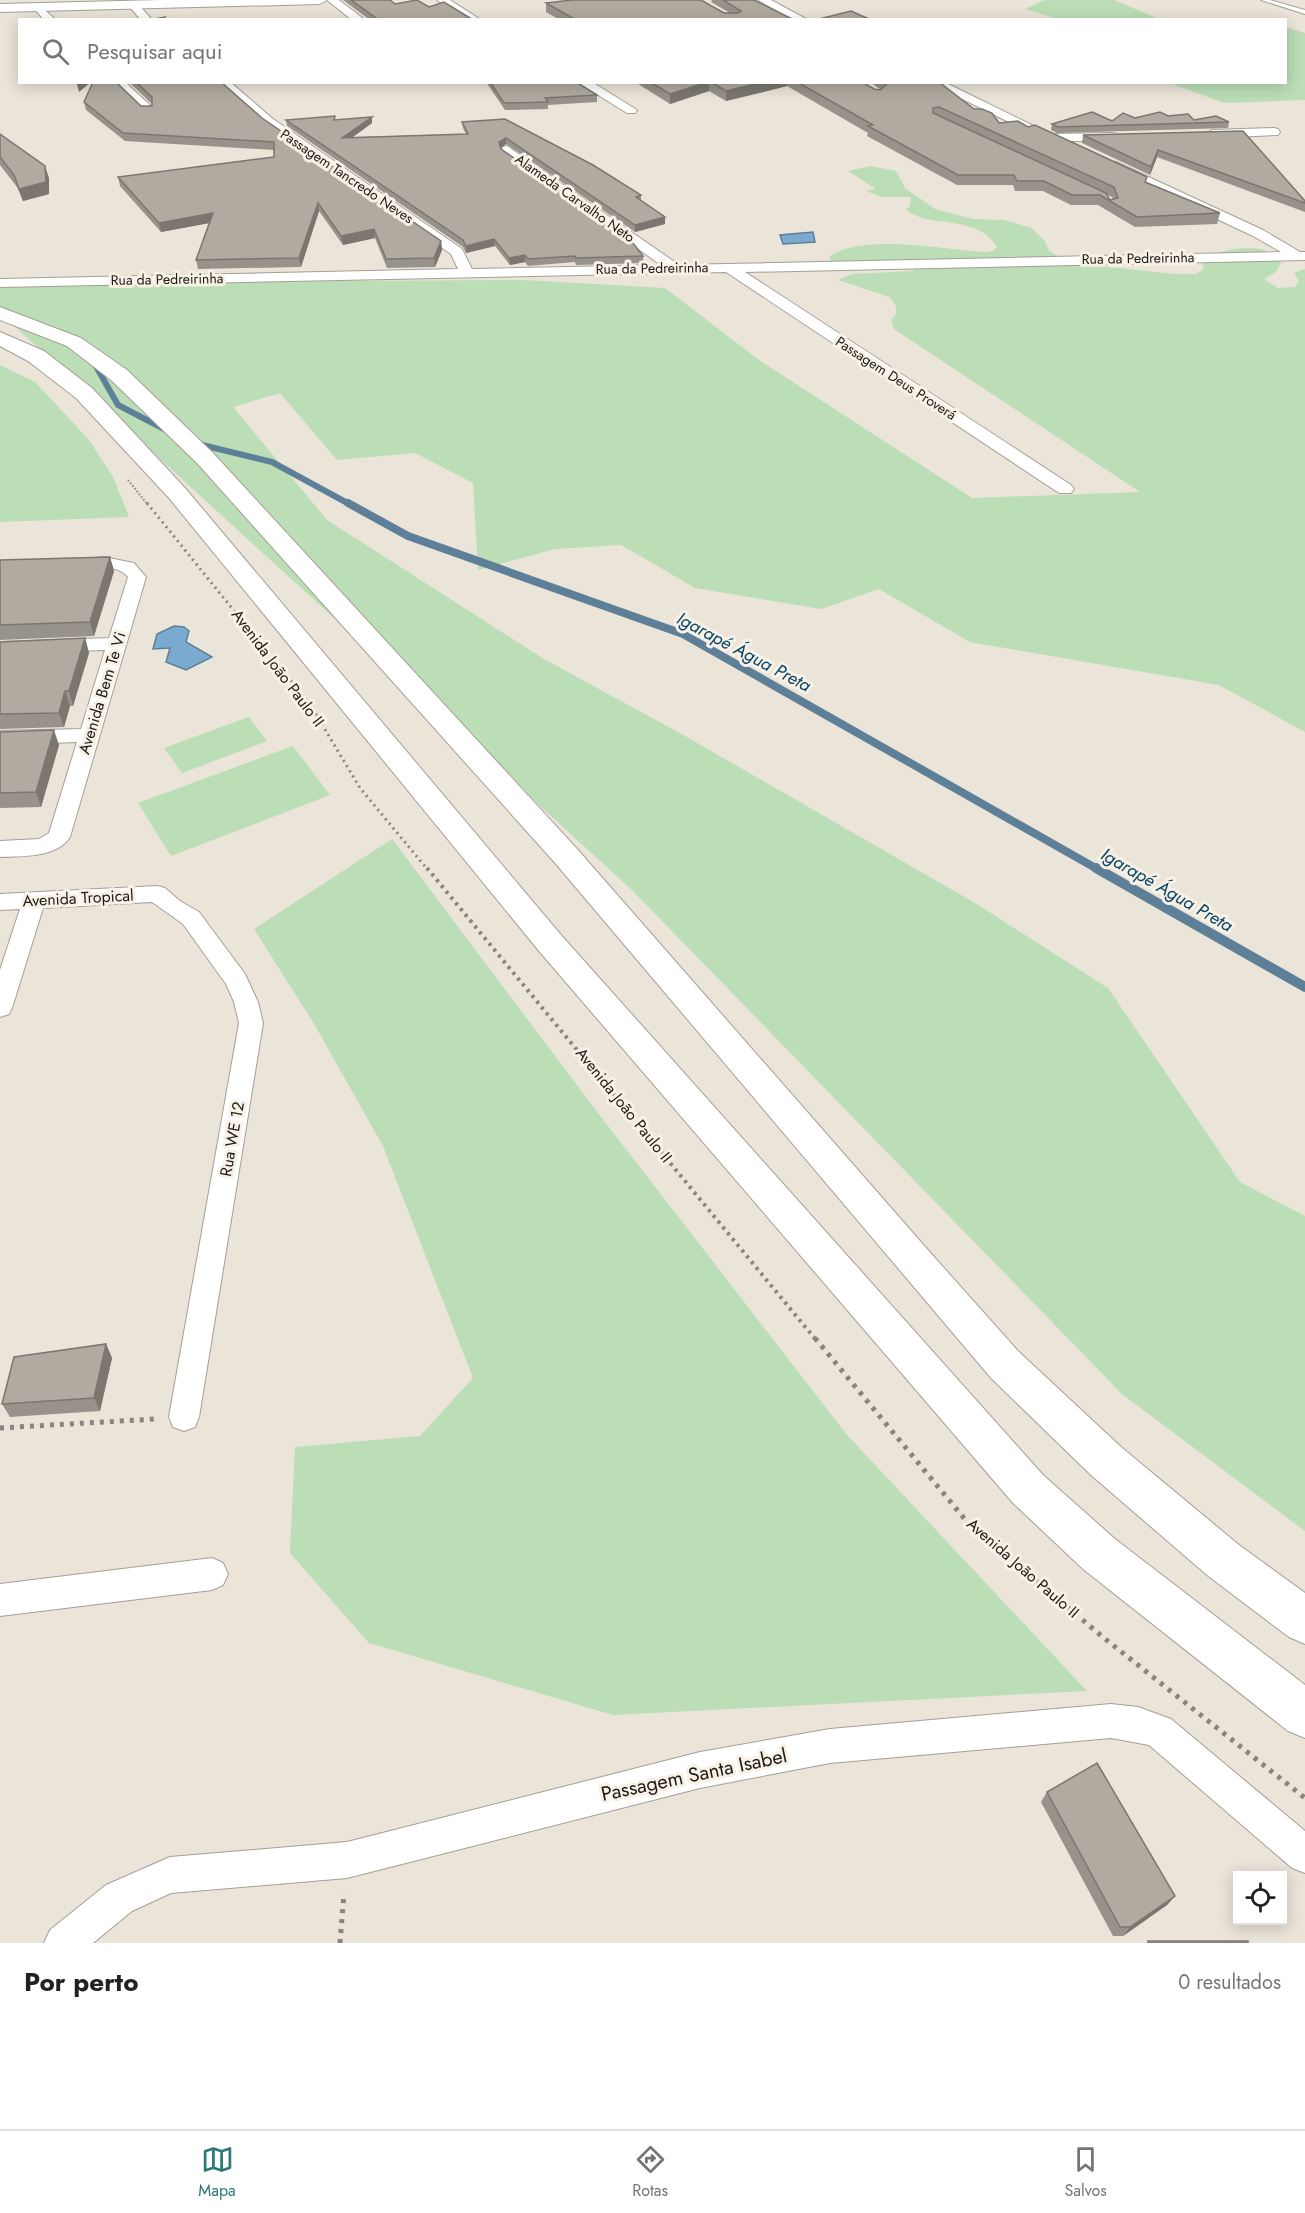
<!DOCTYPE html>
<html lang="pt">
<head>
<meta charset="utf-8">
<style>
	:root { --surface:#fff; --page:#f2f2f2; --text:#202124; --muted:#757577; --line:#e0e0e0; --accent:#2e7879 }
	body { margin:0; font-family:Jost,sans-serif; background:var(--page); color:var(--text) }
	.controls { position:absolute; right:18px; bottom:18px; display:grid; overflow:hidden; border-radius:0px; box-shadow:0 3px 15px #0003 }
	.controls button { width:54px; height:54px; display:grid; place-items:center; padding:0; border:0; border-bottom:2px solid var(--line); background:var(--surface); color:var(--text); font:30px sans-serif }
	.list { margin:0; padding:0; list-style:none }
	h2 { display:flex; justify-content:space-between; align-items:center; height:78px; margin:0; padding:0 24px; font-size:26px }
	h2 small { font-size:20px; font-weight:400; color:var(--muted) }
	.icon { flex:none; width:33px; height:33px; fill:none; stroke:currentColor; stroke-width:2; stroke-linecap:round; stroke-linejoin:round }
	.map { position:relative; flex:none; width:1305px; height:1943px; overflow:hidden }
	.search { position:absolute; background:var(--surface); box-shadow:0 3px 15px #0003; left:18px; right:18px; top:18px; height:66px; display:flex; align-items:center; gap:15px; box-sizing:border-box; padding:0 21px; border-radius:0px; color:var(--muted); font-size:22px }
	.sheet { height:186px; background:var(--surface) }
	nav { display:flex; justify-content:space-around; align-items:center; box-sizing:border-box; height:84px; border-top:2px solid var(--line); background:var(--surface); font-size:16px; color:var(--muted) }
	nav a { display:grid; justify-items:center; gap:3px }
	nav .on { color:var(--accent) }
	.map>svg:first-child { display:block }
	.green { fill:#bbdeb6 }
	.water { fill:#7aaad0; stroke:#5e7f98; stroke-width:1.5 }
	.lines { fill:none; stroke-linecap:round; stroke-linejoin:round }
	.stream-far2 { stroke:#5e7f98; stroke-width:6 }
	.stream-far1 { stroke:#5e7f98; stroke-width:8 }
	.stream { stroke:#5e7f98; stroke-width:10 }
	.service-casing { stroke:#a59f95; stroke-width:2 }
	.minor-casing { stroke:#a59f95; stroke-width:2 }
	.tertiary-casing { stroke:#a59f95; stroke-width:2 }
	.primary-casing { stroke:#a59f95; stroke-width:2 }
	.path-far3 { stroke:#89857e; stroke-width:2; stroke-dasharray:1.5 2; stroke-linecap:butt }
	.path-far2 { stroke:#89857e; stroke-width:3; stroke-dasharray:2 4; stroke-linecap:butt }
	.path-far1 { stroke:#89857e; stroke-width:4; stroke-dasharray:3 4.5; stroke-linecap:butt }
	.path { stroke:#89857e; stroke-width:5; stroke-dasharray:4 6; stroke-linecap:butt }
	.service { fill:#fff; fill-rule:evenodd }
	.minor { fill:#fff; fill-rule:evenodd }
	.tertiary { fill:#fff; fill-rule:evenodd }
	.primary { fill:#fff; fill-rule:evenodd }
	.wall { fill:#97928a; fill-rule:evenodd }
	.shaded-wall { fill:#7b7770 }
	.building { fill:#b0aaa0; stroke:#7b7770; stroke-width:1.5; fill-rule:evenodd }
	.labels { text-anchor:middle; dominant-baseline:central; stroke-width:6; stroke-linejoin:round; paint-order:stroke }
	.far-street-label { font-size:14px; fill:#1d1b17; stroke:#f8f1e6 }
	.street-label { font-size:16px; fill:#1d1b17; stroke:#f8f1e6 }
	.water-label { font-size:18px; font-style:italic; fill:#0a456a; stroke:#f8f1e6 }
	.near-street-label { font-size:20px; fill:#1d1b17; stroke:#f8f1e6 }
</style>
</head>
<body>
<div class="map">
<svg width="1305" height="1943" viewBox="0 0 1305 1943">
	<rect width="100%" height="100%" fill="#eae4d9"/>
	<g class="green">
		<path d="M1044,0H1114L1159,19H1059L1025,9Z"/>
		<path d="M1286,27L1305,33V100L1224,103L1170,83L1286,82Z"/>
		<path d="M870,166L896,171L905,188L935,209L973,219L1004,220L1031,228L1045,241L1049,251L1070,263L1175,274H1196L1203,270L1204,258L1208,255C1231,250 1264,239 1281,263L1276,272L1264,279L1278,288L1295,287L1299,281L1294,273L1305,269V732L1219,685L970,642L879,589L821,609L695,588L621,545L555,549L478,570L473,483L415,453L337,460L280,393L233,407L327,520L544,659L685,736L975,903L1108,988L1240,1182L1305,1216V1531L1122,1394L632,890L0,313V283L523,280L665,288L759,360L972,498L1140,492L894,329L891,320C900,313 897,304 889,297L838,280L852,274L913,271L915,267L835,264L830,260V256C866,233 943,250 985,252L993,251L997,247C976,212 927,230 906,209L910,206L911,197H882L866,191L876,189L848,171Z"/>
		<path d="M0,365L35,382L89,440L113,477L129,517L0,522Z"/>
		<path d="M249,717L267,741L182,773L164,748Z"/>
		<path d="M293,746L330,795L171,856L138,803Z"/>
		<path d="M392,839L598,1113L847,1435L1087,1691L613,1715L369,1643L290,1553L295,1447L420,1436L473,1378L383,1146L313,1022L254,929Z"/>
	</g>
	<g class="water">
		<path d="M813,232L815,242L783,244L780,235Z"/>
		<path d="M174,626L184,627L189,631L186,642L212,657L186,670L166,662L170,648L153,649L157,634Z"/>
	</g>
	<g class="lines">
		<g class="stream-far2">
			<path d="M93,361L118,405L168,431"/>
			<path d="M194,443L272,462L351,505"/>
		</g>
		<path class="stream-far1" d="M348,503L408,536L683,634L1099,870"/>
		<path class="stream" d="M1096,868L1305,987"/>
		<defs>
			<path id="service" d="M1261,0H1270L1305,10V14Z"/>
			<g id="minor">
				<path d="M327,0H339L365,20H352Z"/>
				<path d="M437,0H450L481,20H467Z"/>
				<path d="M758,0H771L808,20H794Z"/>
				<path d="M134,3L138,4L152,20H141L129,6Z"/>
				<path d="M38,4L56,20H44L33,7Z"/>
				<path d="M112,82H125L152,107V113H144Z"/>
				<path d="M216,82H230L273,119L462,249L472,269L661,265L503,153L501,150L503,147L507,146L679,265L1281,252L1253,236L1111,169L1110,166L1111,163L1116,162L1263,230L1300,252H1305V260L745,272L1071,485L1074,489L1071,493H1059L726,272L0,287V279L458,269L451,254L265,125Z"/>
				<path d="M577,82H592L637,110L635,113H627Z"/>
				<path d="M928,82H944L1050,134L1114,133L1120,137L1114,141H1047Z"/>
				<path d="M1274,128L1278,129L1280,132L1278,135L1212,138L1206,134L1212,130Z"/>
				<path d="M104,557L134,563L146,577L70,837C57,858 22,856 0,857V841L39,839L49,833L77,742L0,745V731L81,729L105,650L0,654V642L109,638L128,577C115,561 91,572 74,568L71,564L74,560Z"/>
				<path d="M157,886L165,888L180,901L199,912L245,974L258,1002L263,1023L199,1417L195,1427L184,1431L173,1427L169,1417L239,1023L234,1002L226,984L183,924L152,902L43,908L12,1008L9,1014L0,1017V970L20,909L0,910V894Z"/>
				<path d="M212,1558L223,1563L228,1574L223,1585L212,1590L0,1616V1584Z"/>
				<path d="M1111,1704L1138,1707L1171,1719L1305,1831V1873L1292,1868L1149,1745L1111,1738L830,1763L700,1788L347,1878L171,1893L132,1911L93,1943H44L50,1930L106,1885L170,1857L347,1842L700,1752L830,1729Z"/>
			</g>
			<path id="tertiary" d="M160,0H327L320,4L0,12V4Z"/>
			<g id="primary">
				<path d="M0,307L81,338L127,370L213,453L578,850L927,1249L1019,1352L1121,1447L1239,1545L1305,1593V1644L1289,1637L1207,1575L1091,1475L991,1378L556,864L197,463L111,380L67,346L0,320Z"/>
				<path d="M0,332L44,351L92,388L185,488L561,935L1043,1475L1115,1539L1305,1685V1738L1288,1731L1083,1569L1013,1503L539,951L169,498L76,398L28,361L0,346Z"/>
			</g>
		</defs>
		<use href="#service" class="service-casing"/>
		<use href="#minor" class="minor-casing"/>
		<use href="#tertiary" class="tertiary-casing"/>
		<use href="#primary" class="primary-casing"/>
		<path class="path-far3" d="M128,480L148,505"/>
		<path class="path-far2" d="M147,503L311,706L360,788L428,870"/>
		<path class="path-far1" d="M427,868L816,1340"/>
		<g class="path">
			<path d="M815,1338L968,1523L1104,1638L1305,1798"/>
			<path d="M0,1428L155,1419"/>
			<path d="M340,1943L344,1893"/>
		</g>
		<use href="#service" class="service"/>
		<use href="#minor" class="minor"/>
		<use href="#tertiary" class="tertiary"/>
		<use href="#primary" class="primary"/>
	</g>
	<g class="wall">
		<path d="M343,0H390L395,4L429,7L470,20H370Z"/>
		<path d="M712,0H754L794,20H560L546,12V3L730,13L711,2Z"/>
		<path d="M129,82H221L262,118L441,241L442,250L435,267L387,268L375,238L343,245L319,211L301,267L198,269L196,260L209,223L161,232L120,186L118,177L274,157V150L125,141L86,110L84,102L141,106H152V104Z"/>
		<path d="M486,82H576L597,95V102L548,105V109L505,110Z"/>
		<path d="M635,82H862L874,89L880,90H881L870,82H939L974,109L999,123L1028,127L1146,182L1220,213L1217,224L1135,227L1098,205H1071L1043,191H1015L1013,185H957L867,136L868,133L787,86L726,101L709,91L670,104ZM1108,195L1112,197L1113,199L1110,200Z"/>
		<path d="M335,116V120L372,123L353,137L466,134L463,128L462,122L505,119L641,195V200L665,224L635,232L506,144L501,148V149L643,256V263L576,265L575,262L528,266L525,262L510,265L495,246L466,253L463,247L287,126L286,120Z"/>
		<path d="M1168,116L1194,120L1229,122L1228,128L1057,133L1051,130L1052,124L1112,121Z"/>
		<path d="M1243,131L1305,201V212L1157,157L1150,175L1082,143L1083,135Z"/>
		<path d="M0,134L49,178V194L23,201L17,187L0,165Z"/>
		<path d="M110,557L114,571L94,636L0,640V560Z"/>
		<path d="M85,638L89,653L73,706H70L64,727L0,729V642Z"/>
		<path d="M0,732L59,745L41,807L0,808Z"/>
		<path d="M106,1344L112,1358L100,1411L10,1417L2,1404Z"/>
		<path d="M1047,1792L1175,1896L1167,1905L1123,1936H1113L1041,1802Z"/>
	</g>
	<g class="shaded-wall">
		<path d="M79,82H91L79,92L77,84Z"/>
		<path d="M708,82H709V91L670,104V94Z"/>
		<path d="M763,82H787V86L726,101V91Z"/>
		<path d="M372,117V123L343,144L342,138Z"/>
		<path d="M506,138V144L499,149V142Z"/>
		<path d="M1158,150L1157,157L1150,175L1151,167Z"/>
		<path d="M45,166L49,178V194L23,201L19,189Z"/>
		<path d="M318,203L319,211L301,267L299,258Z"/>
		<path d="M213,213L215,222L161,232L159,223Z"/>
		<path d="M665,217V224L635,232V225Z"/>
		<path d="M374,229L375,238L343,245L341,236Z"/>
		<path d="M494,239L495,246L466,253V246Z"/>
		<path d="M441,241L442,250L435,267L434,258Z"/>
		<path d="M525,255V262L510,265L509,258Z"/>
		<path d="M110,557L114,571L94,636L90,622Z"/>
		<path d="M85,638L89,653L73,706L69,691Z"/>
		<path d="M65,691L70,706L64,727L59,713Z"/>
		<path d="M54,730L59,745L41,807L36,792Z"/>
		<path d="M106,1344L112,1358L100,1411L94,1398Z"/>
		<path d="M1175,1896L1167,1905L1123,1936L1130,1927Z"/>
	</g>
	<g class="building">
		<path d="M351,0H390L395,4L417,0L429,7L444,2L470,18V20H379Z"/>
		<path d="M572,0H701L724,13H738L741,11L723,0H754L794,20H576L546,3Z"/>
		<path d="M851,11L871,20H815Z"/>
		<path d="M165,17L163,20H150Z"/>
		<path d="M93,82H116L141,106H152V97L136,82H221L262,118L441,241L434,258L386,259L374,229L341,236L318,203L299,258L196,260L213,213L159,223L118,177L274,157V142L123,133L84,102Z"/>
		<path d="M490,82H576L597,95L545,98L548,102L504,103Z"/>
		<path d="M650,82H708L670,94Z"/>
		<path d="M711,82H763L726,91Z"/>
		<path d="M797,82H862L874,89L880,90L887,84L885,82H939L974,109H982L992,113L999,123L1018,121L1028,127L1035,125L1147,177L1145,182L1220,213L1137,217L1100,195H1072L1044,181H1017L1014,175H958L868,126L873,125ZM939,107L1114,187L1118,198L1110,200L1106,193L933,113V108Z"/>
		<path d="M1092,112L1112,121L1123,113L1135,118L1160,112L1168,116L1188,114L1194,120L1216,116L1229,122L1058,127L1052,124Z"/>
		<path d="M335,116L334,120L372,117L342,138L468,134L462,122L505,119L593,165L641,195L636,197L665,217L635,225L506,138L499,142L501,149L629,238L643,256L576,258L575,256L528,259L525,255L509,258L494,239L466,246L463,240L286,120Z"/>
		<path d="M1243,131L1305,201V203L1158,150L1151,167L1083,135Z"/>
		<path d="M0,134L45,166L46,182L19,189L14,175L0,157Z"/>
		<path d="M110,557L90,622L0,625V560Z"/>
		<path d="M85,638L69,691H65L59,713L0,714V642Z"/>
		<path d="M54,730L36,792L0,793V732Z"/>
		<path d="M106,1344L94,1398L2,1404L14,1357Z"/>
		<path d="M1097,1763L1175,1896L1130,1927H1120L1047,1792Z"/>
		<rect x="1148" y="1941" width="100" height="2"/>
	</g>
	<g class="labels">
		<g class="far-street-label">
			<text transform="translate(347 176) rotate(34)">Passagem Tancredo Neves</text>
			<text transform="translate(575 198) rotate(35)">Alameda Carvalho Neto</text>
			<text transform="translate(1138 258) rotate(-1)">Rua da Pedreirinha</text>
			<text transform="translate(652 268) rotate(-1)">Rua da Pedreirinha</text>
			<text transform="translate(167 279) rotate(-1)">Rua da Pedreirinha</text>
			<text transform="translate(896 378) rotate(33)">Passagem Deus Proverá</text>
		</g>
		<g class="street-label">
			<text transform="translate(278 668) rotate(53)">Avenida João Paulo II</text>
			<text transform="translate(102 693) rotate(-73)">Avenida Bem Te Vi</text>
			<text transform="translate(78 898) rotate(-3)">Avenida Tropical</text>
			<text transform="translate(624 1105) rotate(51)">Avenida João Paulo II</text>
			<text transform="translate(232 1139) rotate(-80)">Rua WE 12</text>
			<text transform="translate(1023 1568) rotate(41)">Avenida João Paulo II</text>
		</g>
		<g class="water-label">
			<text transform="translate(744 652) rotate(28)">Igarapé Água Preta</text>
			<text transform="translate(1167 890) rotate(30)">Igarapé Água Preta</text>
		</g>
		<g class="near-street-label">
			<text transform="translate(694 1775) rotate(-12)">Passagem Santa Isabel</text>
		</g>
	</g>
</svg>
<div class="controls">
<button><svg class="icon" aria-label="locate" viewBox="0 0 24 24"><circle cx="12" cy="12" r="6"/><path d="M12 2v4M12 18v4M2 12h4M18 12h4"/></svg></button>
</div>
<div class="search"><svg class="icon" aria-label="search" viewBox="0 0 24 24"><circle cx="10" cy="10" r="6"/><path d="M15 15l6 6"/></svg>Pesquisar aqui</div>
</div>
<section class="sheet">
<h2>Por perto<small>0 resultados</small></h2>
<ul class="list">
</ul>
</section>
<nav>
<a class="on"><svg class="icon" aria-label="map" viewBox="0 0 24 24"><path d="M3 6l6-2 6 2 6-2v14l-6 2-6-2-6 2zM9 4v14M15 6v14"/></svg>Mapa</a>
<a><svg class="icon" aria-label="directions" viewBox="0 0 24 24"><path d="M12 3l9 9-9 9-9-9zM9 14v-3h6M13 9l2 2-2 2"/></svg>Rotas</a>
<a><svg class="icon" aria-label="saved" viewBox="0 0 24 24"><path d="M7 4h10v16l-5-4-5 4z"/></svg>Salvos</a>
</nav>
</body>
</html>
